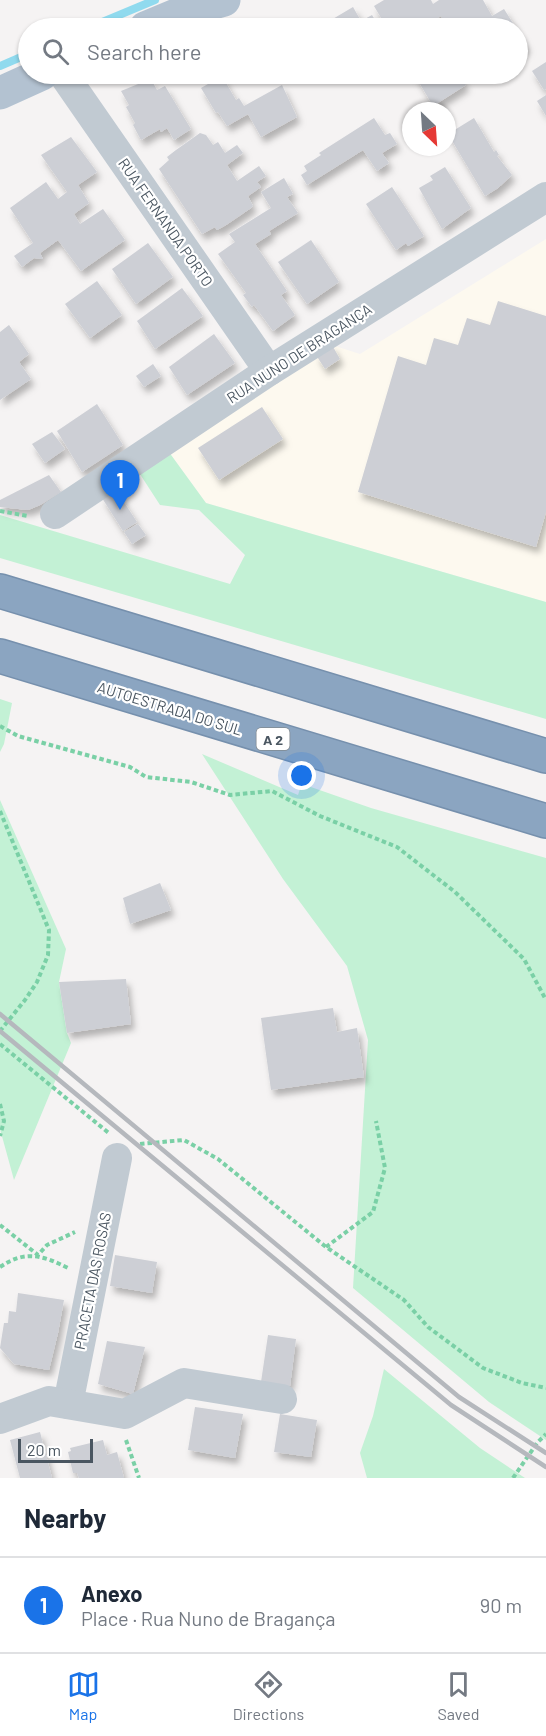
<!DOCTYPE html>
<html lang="en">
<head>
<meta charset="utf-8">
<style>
	:root { --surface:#fff; --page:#f6f6f7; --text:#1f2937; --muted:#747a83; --line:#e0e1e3; --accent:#1a73e8 }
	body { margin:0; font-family:Barlow,sans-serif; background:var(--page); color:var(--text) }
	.compass { position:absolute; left:402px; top:102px; width:54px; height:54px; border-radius:50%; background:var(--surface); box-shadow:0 2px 4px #0004; rotate:155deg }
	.scale { position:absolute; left:18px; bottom:15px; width:75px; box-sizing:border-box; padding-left:6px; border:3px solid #4a5661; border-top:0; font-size:16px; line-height:21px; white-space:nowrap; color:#4a5661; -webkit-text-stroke:4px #fff; paint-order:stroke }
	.you { position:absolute; left:302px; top:776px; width:21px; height:21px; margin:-15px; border:4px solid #fff; border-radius:50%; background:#1a73e8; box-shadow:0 0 0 9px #1a73e833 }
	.badge { display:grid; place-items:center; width:39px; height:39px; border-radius:50%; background:var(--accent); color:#fff; font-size:20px; font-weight:700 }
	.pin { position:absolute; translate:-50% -50px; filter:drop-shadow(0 2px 3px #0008) }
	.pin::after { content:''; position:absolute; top:32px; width:21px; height:18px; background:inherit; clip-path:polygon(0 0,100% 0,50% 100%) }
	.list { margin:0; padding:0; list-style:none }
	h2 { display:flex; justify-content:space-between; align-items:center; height:78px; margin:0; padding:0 24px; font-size:26px }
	h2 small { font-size:20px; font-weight:400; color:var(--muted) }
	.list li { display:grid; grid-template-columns:39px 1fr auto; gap:18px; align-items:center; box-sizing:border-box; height:96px; padding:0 24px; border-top:2px solid var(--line) }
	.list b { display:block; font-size:22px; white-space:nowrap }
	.list p { margin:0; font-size:20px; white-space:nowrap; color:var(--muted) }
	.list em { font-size:20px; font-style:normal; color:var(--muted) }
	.icon { flex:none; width:33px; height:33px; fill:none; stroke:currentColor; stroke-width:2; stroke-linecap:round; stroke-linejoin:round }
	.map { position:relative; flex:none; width:546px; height:1478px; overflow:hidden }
	.search { position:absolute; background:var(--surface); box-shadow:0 2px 4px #0004; left:18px; right:18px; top:18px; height:66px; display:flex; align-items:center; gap:15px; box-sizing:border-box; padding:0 21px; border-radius:33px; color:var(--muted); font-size:22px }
	.sheet { height:174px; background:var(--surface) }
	nav { display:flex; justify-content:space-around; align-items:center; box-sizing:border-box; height:84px; border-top:2px solid var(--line); background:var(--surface); font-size:16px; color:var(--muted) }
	nav a { display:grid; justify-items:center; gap:3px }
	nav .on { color:var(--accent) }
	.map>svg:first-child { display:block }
	.commercial { fill:#fdf9ef }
	.green { fill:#c3f1d5 }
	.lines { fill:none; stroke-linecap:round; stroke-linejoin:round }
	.stream { stroke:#90daee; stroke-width:8 }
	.building { fill:#cdcfd5; filter:url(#shadow) }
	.highway-casing { stroke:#7690ad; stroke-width:36 }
	.path { stroke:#7ad0a6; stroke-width:4; stroke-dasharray:4.5 3; stroke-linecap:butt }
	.minor { stroke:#c1cad2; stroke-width:30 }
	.major { stroke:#b3c2d1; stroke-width:33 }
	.highway { stroke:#8ba5c1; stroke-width:33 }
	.rail { stroke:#b5b8bd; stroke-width:4.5 }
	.labels { text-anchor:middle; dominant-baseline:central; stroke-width:4.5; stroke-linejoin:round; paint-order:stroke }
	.shield { fill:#fff; stroke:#808990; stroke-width:1.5 }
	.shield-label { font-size:14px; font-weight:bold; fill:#4a5661 }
	.street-label { font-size:15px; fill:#4a5661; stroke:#fff }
</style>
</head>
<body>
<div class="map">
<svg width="546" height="1478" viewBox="0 0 546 1478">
	<defs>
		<filter id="shadow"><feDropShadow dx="3.5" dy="6" stdDeviation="3" flood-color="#0004"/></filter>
	</defs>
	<rect width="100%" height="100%" fill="#f5f3f3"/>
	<path class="commercial" d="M546,239V602L206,503L166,448L332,345L360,354Z"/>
	<g class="green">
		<path d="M166,448L206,503L546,602V719L0,558V515L230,584L245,555L199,510L160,505L136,468Z"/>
		<path d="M0,699L12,703L4,744L0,752Z"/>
		<path d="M202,754L298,795L300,789L308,786L371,808L546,858V1440L489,1402L353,1288L368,1040L347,966L283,879Z"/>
		<path d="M0,800L66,949L59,982L67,1033L71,1043L14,1180L0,1129Z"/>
		<path d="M384,1369L480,1448L525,1478H367L360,1453L373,1416Z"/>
	</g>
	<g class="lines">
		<g class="stream">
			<path d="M88,28L155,0"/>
			<path d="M0,66L28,54"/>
		</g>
	</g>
	<g class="building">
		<path d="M384,0H431L433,4L439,0H483L492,16L504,9L516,28H488L486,26L482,28H448L441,16L429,23L433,28H387L374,6Z"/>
		<path d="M353,7L361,21L372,15L380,28H329L326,23Z"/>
		<path d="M518,31L527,47L518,53Z"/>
		<path d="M546,62V89L544,90L532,71Z"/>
		<path d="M414,74H459L466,85L433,106Z"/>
		<path d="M222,76L236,100L239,98L244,106L282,85L297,117L261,137L248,114L227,126L218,112L216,113L201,88Z"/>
		<path d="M148,80L149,82L152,81L157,90L165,86L191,129L174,140L167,128L161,132L160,129L141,140L133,125L135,123L126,107L129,105L121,91Z"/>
		<path d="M546,95V116L537,101Z"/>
		<path d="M374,118L385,135L390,133L397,144L382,153L389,163L377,171L363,150L307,185L301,175L307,171L304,166L321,155L319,153Z"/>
		<path d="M474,118L494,152L496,150L499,155L497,156L512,175L498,188L485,196L448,134Z"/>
		<path d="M200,133L206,135L213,145L218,142L225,153L237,145L243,153L227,165L237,181L259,166L266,176L257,182L261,187L248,196L253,206L251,208L226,225L217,230L215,227L202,234L159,169L169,160L167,157L176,150Z"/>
		<path d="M71,137L97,172L78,185L89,203L74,214L80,224L103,209L125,240L81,271L58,240L40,253L43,259L34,258L22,267L14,256L65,221L33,243L10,208L46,182L58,199L67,192L41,155Z"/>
		<path d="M445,167L471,208L442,229L419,188L433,180L430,176Z"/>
		<path d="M284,178L293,194L287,197L298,213L269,231L271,234L255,244L287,291L281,295L295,315L273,331L254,305L252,307L243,295L246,293L218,254L235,242L229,234L271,208L261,192Z"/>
		<path d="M392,187L424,236L408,246L406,243L396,250L366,204Z"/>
		<path d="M311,240L339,282L307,304L278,262Z"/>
		<path d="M148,243L173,277L136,304L112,269Z"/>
		<path d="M97,281L122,315L90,338L65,304Z"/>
		<path d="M182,288L203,316L155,349L137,321Z"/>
		<path d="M498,301L546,316V512L536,547L358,492L398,356L426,365L434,338L458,345L467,318L490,325Z"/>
		<path d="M9,325L29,354L19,362L31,379L0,400V332Z"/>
		<path d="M214,334L235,363L187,395L169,367Z"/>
		<path d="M332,345L340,359L325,369L316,355Z"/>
		<path d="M153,364L161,376L144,387L136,376Z"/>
		<path d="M97,404L123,445L82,472L57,431Z"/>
		<path d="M262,407L283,439L219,480L198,448Z"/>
		<path d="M52,432L65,449L45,463L32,444Z"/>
		<path d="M49,475L61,492L40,505L28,510L0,507V500Z"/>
		<path d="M116,490L137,522L123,531L102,498Z"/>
		<path d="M138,524L146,535L132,544L124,532Z"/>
		<path d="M160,883L171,910L130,924L123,898Z"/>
		<path d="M126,979L131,1024L67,1033L59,982Z"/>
		<path d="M333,1008L337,1032L357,1028L364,1077L271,1090L261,1018Z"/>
		<path d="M115,1255L157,1262L152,1293L110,1286Z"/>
		<path d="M18,1293L64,1300L58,1333L49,1370L14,1364L0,1348L4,1323H8L9,1311L16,1312Z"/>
		<path d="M268,1335L296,1339L290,1386L261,1382Z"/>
		<path d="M107,1341L145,1347L133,1394L98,1384Z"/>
		<path d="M195,1407L243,1414L235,1458L188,1450Z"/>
		<path d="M280,1414L317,1420L311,1457L274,1452Z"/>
		<path d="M40,1432L52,1478H20L10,1440Z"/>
		<path d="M103,1440L107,1455L117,1452L124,1478H79L77,1473H73L68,1452L71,1451L70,1448Z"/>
	</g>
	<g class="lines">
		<defs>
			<g id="highway">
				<path d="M0,591L546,756"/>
				<path d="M0,656L546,821"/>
			</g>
		</defs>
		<use href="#highway" class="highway-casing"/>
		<g class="path">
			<path d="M0,511L28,516"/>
			<path d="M0,726L18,736L130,767L146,777L191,782L230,795L272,791L320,816L397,847L455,892L524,959L546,1000"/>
			<path d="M0,811L49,930L48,955L37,982L25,1000L0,1031"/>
			<path d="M0,1044L110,1134"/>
			<path d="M0,1104L4,1121L0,1136"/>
			<path d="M140,1144L184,1140L218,1159L326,1247L404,1300L428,1327L483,1368L522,1383L546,1388"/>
			<path d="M0,1225L38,1255L47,1245L75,1232"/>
			<path d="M326,1247L373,1212L385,1168L376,1121"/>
			<path d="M0,1267C25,1250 42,1255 68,1268"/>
			<path d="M126,1440L139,1478"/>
			<path d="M513,1478L537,1443L546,1434"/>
		</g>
		<g class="minor">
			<path d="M63,74L269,371"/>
			<path d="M55,514L269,371L546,197"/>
			<path d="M68,1404L117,1158"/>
			<path d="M0,1419L49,1401L125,1414L184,1383L282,1399"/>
		</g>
		<g class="major">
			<path d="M145,28L188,10L224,0"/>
			<path d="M0,93L42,74"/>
		</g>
		<use href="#highway" class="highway"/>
		<g class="rail">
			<path d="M0,1014L459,1397L546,1453"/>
			<path d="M0,1031L451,1405L546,1467"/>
		</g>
	</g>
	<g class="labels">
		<rect class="shield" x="256.5" y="728" width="33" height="22" rx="4.5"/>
		<g class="shield-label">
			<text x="273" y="739">A 2</text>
		</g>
		<g class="street-label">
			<text transform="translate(166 222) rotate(55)">RUA FERNANDA PORTO</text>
			<text transform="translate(299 353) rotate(-33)">RUA NUNO DE BRAGANÇA</text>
			<text transform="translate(170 708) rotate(17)">AUTOESTRADA DO SUL</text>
			<text transform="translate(92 1281) rotate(-79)">PRACETA DAS ROSAS</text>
		</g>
	</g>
</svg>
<svg class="compass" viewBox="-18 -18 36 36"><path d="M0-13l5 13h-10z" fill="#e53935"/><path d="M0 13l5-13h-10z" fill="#747a83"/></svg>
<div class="scale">20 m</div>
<div class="you"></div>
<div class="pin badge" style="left:120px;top:510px">1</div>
<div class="search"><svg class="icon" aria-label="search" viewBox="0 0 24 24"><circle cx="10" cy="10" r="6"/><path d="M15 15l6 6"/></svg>Search here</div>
</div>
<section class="sheet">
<h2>Nearby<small></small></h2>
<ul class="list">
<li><span class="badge">1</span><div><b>Anexo</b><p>Place · Rua Nuno de Bragança</p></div><em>90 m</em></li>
</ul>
</section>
<nav>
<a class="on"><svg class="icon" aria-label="map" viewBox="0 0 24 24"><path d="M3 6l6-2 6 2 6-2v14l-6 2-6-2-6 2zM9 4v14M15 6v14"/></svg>Map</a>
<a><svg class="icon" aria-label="directions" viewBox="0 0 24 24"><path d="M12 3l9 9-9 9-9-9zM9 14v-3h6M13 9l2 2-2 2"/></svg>Directions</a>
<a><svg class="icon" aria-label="saved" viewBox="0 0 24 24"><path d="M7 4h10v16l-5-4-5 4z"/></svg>Saved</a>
</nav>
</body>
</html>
